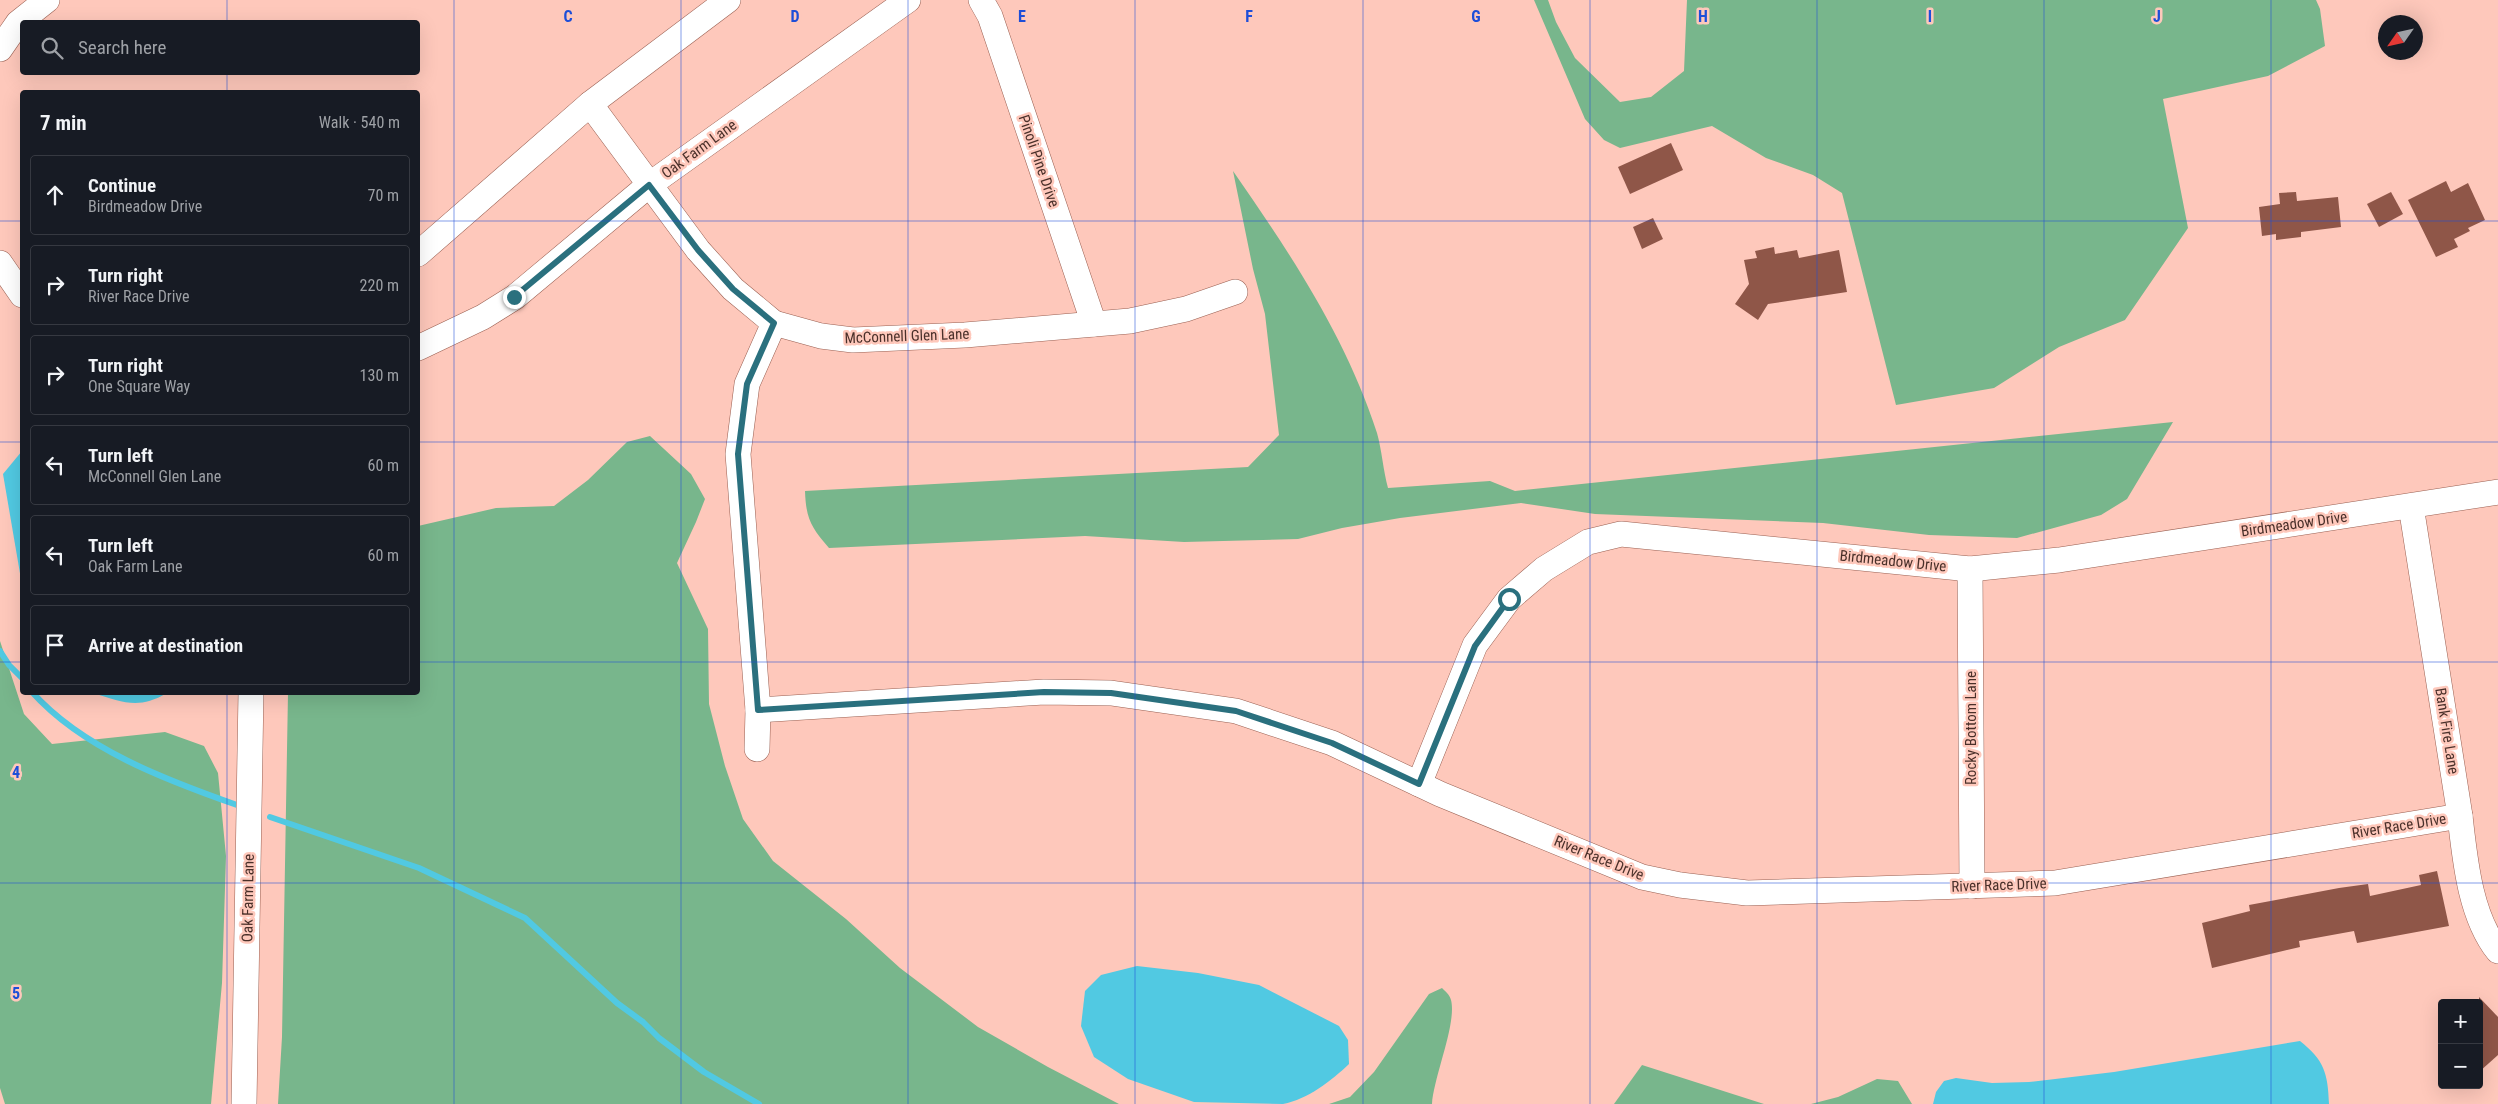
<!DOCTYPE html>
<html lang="en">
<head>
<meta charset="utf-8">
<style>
	:root { --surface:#171b24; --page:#242831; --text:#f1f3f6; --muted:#9ea1a6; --line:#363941 }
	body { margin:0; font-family:"Roboto Condensed",sans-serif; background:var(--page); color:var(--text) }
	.controls { position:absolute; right:15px; bottom:15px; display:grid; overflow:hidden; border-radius:5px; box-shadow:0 5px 20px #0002 }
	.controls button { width:45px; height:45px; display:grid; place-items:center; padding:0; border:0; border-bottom:1px solid var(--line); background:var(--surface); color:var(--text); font:25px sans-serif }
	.compass { position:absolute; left:2378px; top:15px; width:45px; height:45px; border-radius:50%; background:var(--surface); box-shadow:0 5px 20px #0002; rotate:236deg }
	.stop { position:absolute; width:15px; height:15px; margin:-11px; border:4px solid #2a707e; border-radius:50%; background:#fff }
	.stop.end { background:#2a707e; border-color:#fff; box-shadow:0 1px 5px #0008 }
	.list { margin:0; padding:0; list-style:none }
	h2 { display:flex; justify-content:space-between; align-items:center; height:65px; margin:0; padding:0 20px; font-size:21px }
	h2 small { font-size:16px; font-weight:400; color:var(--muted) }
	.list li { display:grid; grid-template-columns:32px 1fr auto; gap:15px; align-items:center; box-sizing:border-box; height:80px; margin:0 10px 10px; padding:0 10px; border:1px solid var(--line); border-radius:5px }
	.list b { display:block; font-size:19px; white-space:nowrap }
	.list p { margin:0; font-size:16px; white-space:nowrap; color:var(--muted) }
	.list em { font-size:16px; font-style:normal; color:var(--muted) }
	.icon { flex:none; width:28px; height:28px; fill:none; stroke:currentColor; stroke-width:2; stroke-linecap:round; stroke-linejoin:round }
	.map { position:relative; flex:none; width:2498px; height:1104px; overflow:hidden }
	.search { position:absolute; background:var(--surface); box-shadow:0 5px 20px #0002; left:20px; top:20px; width:400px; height:55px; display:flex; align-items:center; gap:12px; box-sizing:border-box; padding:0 18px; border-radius:5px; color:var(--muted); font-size:19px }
	.panel { position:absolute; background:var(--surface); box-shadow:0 5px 20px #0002; left:20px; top:90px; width:400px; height:605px; border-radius:5px }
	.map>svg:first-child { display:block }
	.green { fill:#78b68c }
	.water { fill:#51c9e2 }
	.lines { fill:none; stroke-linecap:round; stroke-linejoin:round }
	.stream { stroke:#51c9e2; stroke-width:6 }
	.building { fill:#8f5648 }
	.minor-casing { stroke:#9a6052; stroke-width:26 }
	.minor { stroke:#fff; stroke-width:25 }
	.route { stroke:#2a707e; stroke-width:6 }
	.grid { fill:none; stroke:#1d4ed8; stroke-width:1; stroke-opacity:0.55 }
	.labels { text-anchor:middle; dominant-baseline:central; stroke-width:5; stroke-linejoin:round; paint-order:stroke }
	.street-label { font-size:15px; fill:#4a302a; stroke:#fec8bb }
	.grid-label { font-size:16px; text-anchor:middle; font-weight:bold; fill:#1d4ed8; stroke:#fec8bb; stroke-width:5; stroke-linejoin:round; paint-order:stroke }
</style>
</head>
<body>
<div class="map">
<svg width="2498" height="1104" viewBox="0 0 2498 1104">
	<rect width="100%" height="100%" fill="#fec8bb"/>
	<g class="green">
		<path d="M1534,0H1548L1556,22L1575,58L1620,102L1651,97L1684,71L1687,0H2316L2320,9L2325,46L2268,76L2163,99L2188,228L2125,320L2059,347L1994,388L1896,405L1842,193L1813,175L1766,158L1712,126L1620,148L1604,140L1585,119Z"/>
		<path d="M1233,171C1290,253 1346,337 1377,433C1382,451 1383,470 1388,488L1490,481L1515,491L2173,422L2127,499L2101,515L2017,538L1929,535L1823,523L1595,514L1521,503L1400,518L1342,528L1298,539L1184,542L1085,536L829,548C811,527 806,519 805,491L1248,467L1279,435L1265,314L1253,269Z"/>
		<path d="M650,436L691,474L705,499L696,522L677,563L708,629L709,704L725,766L743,819L773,861L846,919L900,968L978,1027L1048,1067L1119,1104H278L282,1037L288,693L418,692V526L496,508L554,506L588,480L627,442Z"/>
		<path d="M0,641L24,714L52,744L165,732L204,746L218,773L226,856L222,983L211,1104H5L0,1088Z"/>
		<path d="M1442,988C1445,991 1450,995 1451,1000C1457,1023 1434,1076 1432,1104H1329L1350,1097L1374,1072L1429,994Z"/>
		<path d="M1642,1065L1764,1104H1614Z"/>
		<path d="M1877,1079L1898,1081L1912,1104H1811L1838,1097Z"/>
	</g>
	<g class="water">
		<path d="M22,451V585L3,474Z"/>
		<path d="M93,693H167C138,710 123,702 93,693Z"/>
		<path d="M1137,966L1198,973L1259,985L1339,1026L1348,1040L1349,1064C1331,1081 1308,1099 1283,1104L1194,1102L1128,1079L1094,1057L1081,1026L1085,991L1101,975Z"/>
		<path d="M2300,1041C2324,1060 2328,1073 2329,1104H1933L1936,1092L1944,1081L1956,1078L1992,1083L2029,1082L2114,1072Z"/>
	</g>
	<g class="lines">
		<g class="stream">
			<path d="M0,651L9,665L22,678"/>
			<path d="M32,692C83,749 166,780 237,805"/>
			<path d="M270,817L419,868L525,918L617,1003L643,1022L659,1038L704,1072L759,1104"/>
		</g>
	</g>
	<g class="building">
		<path d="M1671,143L1683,170L1630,194L1618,167Z"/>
		<path d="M2446,181L2451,192L2468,183L2485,220L2468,228L2470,231L2454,239L2458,247L2436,257L2408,200Z"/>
		<path d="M2296,192L2297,201L2338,197L2341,227L2301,232V237L2276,240V234L2262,236L2259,207L2280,204L2279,193Z"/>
		<path d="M2391,192L2403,214L2379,227L2367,204Z"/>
		<path d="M1653,218L1663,239L1642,249L1633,227Z"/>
		<path d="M1774,247L1775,254L1797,250L1799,258L1839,250L1847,292L1768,304L1758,320L1735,304L1749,284L1744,260L1757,258L1755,251Z"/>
		<path d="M2437,871L2449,926L2357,943L2354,931L2299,941L2300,947L2212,968L2202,923L2250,911L2249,905L2339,888L2368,884L2370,896L2421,885L2419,875Z"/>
		<path d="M2479,997L2498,1017V1055L2479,1072Z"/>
	</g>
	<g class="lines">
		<defs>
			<g id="minor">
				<path d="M981,0L990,16L1094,324"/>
				<path d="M0,49L18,23L47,0"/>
				<path d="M590,104L698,250L733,289L774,323L821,336L853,340L965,335L1130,321L1186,309L1235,292"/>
				<path d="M418,254L590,104L728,0"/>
				<path d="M0,263L22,295"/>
				<path d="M418,348L483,317L515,297L649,185L908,0"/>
				<path d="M2411,506L2460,816C2465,860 2470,916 2498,951"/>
				<path d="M1970,569L1972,886"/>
				<path d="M758,710L1044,692L1111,693L1236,711L1332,743L1440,794L1642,877L1680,885L1747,893L2055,883L2460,816"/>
				<path d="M757,749L758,710L738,454L747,384L774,323"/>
				<path d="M1419,784L1475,645L1509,599L1544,569L1588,542L1621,534L1970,569L2059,560L2498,492"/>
				<path d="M244,1104L251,692"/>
			</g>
		</defs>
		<use href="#minor" class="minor-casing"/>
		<use href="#minor" class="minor"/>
	</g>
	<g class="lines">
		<path class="route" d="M514,297L649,185L698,250L733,289L774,323L747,384L738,454L758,710L1044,692L1111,693L1236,711L1332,743L1419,784L1475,646L1509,599"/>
	</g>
	<path class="grid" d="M227,0V22M454,0V1104M681,0V1104M908,0V1104M1135,0V1104M1363,0V1104M1590,0V1104M1817,0V1104M2044,0V1104M2271,0V1104M227,72V92M0,221H22M418,221H2498M0,442H22M418,442H2498M0,662H22M418,662H2498M227,692V1104M0,883H2498"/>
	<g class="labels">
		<g class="street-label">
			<text transform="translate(699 149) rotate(-36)">Oak Farm Lane</text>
			<text transform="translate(1039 161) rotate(71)">Pinoli Pine Drive</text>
			<text transform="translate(907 336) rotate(-2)">McConnell Glen Lane</text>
			<text transform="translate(2294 524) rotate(-8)">Birdmeadow Drive</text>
			<text transform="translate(1893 561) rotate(6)">Birdmeadow Drive</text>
			<text transform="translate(1971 728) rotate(-90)">Rocky Bottom Lane</text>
			<text transform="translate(2447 731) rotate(81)">Bank Fire Lane</text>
			<text transform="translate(2399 826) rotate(-9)">River Race Drive</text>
			<text transform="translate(1599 858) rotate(22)">River Race Drive</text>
			<text transform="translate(1999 885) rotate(-2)">River Race Drive</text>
			<text transform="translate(248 898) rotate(-89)">Oak Farm Lane</text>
		</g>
	</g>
	<g class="grid-label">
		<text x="568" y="22">C</text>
		<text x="795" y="22">D</text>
		<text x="1022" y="22">E</text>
		<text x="1249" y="22">F</text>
		<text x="1476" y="22">G</text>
		<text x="1703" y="22">H</text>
		<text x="1930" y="22">I</text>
		<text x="2157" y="22">J</text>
		<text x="16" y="778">4</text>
		<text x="16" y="999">5</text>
	</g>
</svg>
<div class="controls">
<button>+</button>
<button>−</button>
</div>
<svg class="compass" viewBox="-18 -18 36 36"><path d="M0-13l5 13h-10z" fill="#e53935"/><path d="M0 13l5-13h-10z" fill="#9ea1a6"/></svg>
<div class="stop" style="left:1509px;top:599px"></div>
<div class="stop end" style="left:514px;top:297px"></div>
<div class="search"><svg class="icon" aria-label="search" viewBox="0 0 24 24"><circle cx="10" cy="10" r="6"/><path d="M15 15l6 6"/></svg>Search here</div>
<section class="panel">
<h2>7 min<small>Walk · 540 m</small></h2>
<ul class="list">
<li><svg class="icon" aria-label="ahead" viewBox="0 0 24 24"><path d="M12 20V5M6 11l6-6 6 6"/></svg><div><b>Continue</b><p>Birdmeadow Drive</p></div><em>70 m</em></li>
<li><svg class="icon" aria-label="right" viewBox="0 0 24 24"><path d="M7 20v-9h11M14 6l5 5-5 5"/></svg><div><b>Turn right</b><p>River Race Drive</p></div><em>220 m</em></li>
<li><svg class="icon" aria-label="right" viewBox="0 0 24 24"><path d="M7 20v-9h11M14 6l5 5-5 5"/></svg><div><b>Turn right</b><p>One Square Way</p></div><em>130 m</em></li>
<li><svg class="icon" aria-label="left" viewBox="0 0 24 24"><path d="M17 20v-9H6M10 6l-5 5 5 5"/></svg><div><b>Turn left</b><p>McConnell Glen Lane</p></div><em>60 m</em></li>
<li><svg class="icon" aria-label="left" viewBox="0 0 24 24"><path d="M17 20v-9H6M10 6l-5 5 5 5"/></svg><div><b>Turn left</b><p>Oak Farm Lane</p></div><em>60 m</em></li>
<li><svg class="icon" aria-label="arrive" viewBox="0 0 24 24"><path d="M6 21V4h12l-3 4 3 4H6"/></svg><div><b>Arrive at destination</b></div></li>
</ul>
</section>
</div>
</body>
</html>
